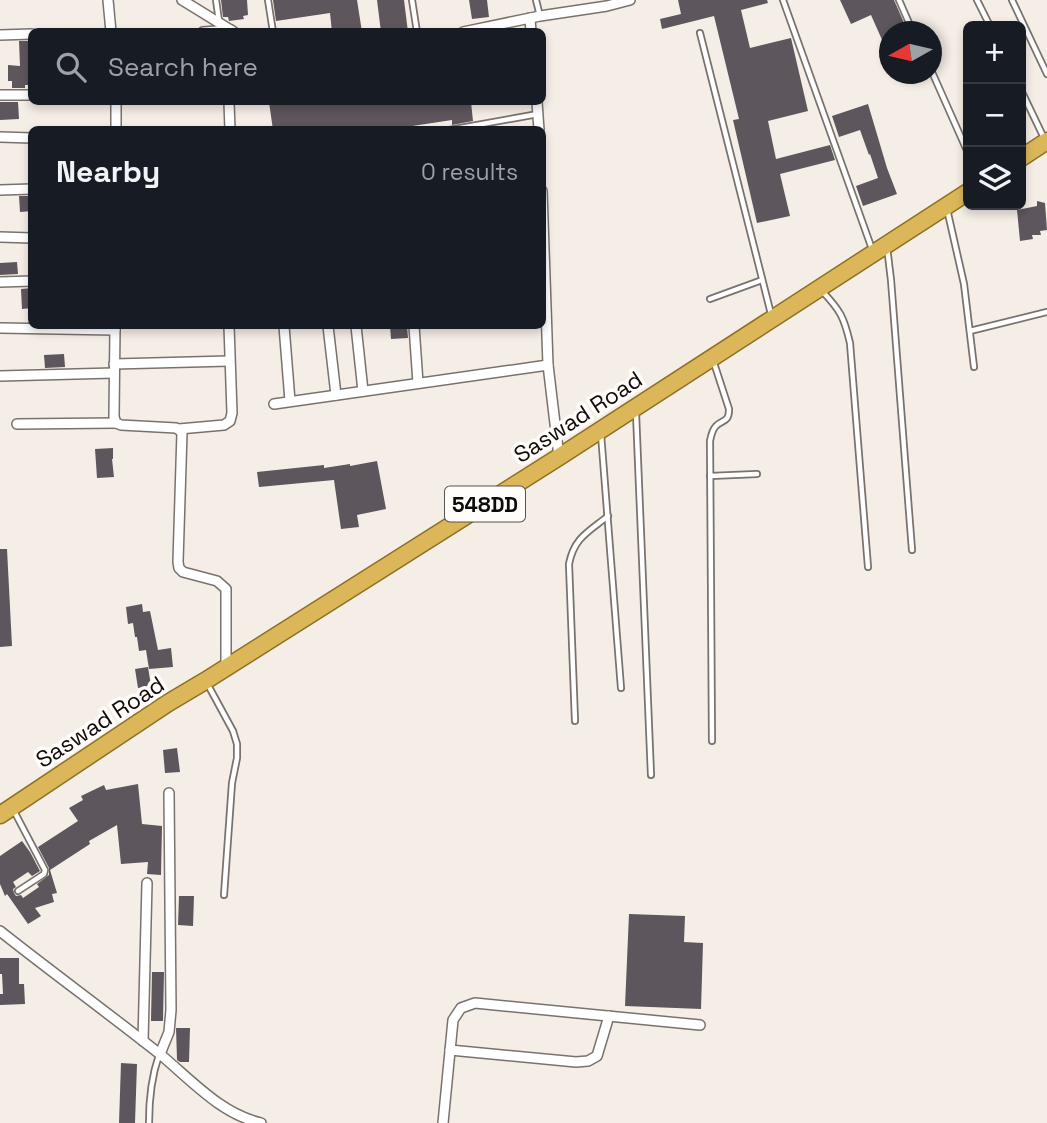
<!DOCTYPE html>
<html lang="en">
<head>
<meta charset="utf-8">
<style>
	:root { --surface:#171b24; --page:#242831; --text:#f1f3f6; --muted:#9ea1a6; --line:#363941 }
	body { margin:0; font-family:"Space Grotesk",sans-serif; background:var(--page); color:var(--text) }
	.controls { position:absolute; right:21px; top:21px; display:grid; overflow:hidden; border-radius:10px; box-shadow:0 4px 10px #0003 }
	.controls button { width:63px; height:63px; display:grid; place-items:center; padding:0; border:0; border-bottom:2px solid var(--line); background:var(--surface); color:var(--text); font:35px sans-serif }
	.compass { position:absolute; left:879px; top:21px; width:63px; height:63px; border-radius:50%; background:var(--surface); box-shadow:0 4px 10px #0003; rotate:262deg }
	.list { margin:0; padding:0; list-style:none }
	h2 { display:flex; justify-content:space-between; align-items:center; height:91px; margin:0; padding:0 28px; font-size:30px }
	h2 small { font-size:23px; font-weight:400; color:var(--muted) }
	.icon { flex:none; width:38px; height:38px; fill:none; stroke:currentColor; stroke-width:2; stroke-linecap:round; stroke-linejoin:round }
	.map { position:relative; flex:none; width:1047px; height:1123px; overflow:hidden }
	.search { position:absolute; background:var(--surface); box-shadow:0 4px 10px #0003; left:28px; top:28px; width:518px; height:77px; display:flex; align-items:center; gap:18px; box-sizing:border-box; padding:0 24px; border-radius:10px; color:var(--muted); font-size:26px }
	.panel { position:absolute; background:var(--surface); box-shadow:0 4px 10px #0003; left:28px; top:126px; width:518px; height:203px; border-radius:10px }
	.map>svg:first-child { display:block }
	.building { fill:#5d565c }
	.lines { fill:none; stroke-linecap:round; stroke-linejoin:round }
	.service-casing { stroke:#79726c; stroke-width:8 }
	.minor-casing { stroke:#79726c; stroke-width:12 }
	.trunk-casing { stroke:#8e6f23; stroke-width:19 }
	.service { stroke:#fff; stroke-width:4.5 }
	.minor { stroke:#fff; stroke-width:9 }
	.trunk { stroke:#dcb75a; stroke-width:16 }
	.labels { text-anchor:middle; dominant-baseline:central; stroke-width:7; stroke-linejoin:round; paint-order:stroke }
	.shield { fill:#fffcf9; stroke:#565351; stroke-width:2 }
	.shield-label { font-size:21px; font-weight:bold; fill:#0d0b09 }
	.street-label { font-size:23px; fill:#0d0b09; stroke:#fffcf9 }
</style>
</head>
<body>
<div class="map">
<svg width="1047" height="1123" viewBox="0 0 1047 1123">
	<rect width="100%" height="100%" fill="#f5eee7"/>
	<g class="building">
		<path d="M221,0H247L248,15L243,16L244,19L229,21L228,17H223Z"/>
		<path d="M273,0H357L362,32H332L330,13L276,21Z"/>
		<path d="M377,0H404L408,32H381Z"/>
		<path d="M469,0H487L489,17L472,19Z"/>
		<path d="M678,0H767L768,3L741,10L750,48L791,38L808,111L768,121L776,159L830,145L835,160L780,174L790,216L757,223L733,120L739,119L714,16L662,29L660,19L681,14Z"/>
		<path d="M840,0H894L908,32H890V39L883,42L871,15L851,24Z"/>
		<path d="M19,41H32V85H25V88H12V81H8V65L20,66Z"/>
		<path d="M0,102H18L19,119L0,120Z"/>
		<path d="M269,102H471L473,121L452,125V120L386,130H273Z"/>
		<path d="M868,104L887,168L897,194L863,206L856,186L878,178L870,154L869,155L860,130L839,137L832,116Z"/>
		<path d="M19,196H32V211L20,212Z"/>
		<path d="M1037,201L1045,203L1047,230L1040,231L1041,235H1032L1033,239L1020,241L1017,210L1037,206Z"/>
		<path d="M17,262L18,274L0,275V263Z"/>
		<path d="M32,288V308L22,309L21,289Z"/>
		<path d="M390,326H407L408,338L391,339Z"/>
		<path d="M64,354L65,367L45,368L44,355Z"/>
		<path d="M113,448V459H112L114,477L97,478L95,449Z"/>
		<path d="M377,461L386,509L357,515L359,527L341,529L334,480L259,487L257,472L324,465V468L350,464V466Z"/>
		<path d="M0,549H7L12,646L0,647Z"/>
		<path d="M142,604L143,612L150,611L158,650L171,648L173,667L149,669L146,650L139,651L137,637H135L133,623L128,624L126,607Z"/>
		<path d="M148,667L151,686L138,688L135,669Z"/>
		<path d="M177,748L180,772L165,773L163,750Z"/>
		<path d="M138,784L142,824L162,826L161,875L147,874L148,862L121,864L117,825L89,841L90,844L50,870L57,893L52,894L54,902L35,908L41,916L28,924L7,894L5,896L0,884V856L22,841L30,852L40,871L32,876L28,872L13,882L16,887L13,889L14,893L16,896L21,895L23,898L39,887L37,884L49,875V868L38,847L78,821L69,808L83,800L81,796L104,785L106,790Z"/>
		<path d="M179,896H194L193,926L178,925Z"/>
		<path d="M629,914L685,916L684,942L703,943L701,1009L625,1006Z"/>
		<path d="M0,958H19V984H24L25,1004L0,1005V994H3L2,974H0Z"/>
		<path d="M152,972H164L163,1021H151Z"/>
		<path d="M176,1028H190L189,1062H180L177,1060Z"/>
		<path d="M121,1063L137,1064L135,1123H119Z"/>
	</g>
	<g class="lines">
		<defs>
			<g id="service">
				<path d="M216,0L219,21"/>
				<path d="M268,0L273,32"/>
				<path d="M412,0L417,32"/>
				<path d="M536,0L540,16"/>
				<path d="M783,0L872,249"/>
				<path d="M899,0L913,32"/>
				<path d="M977,0L990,26"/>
				<path d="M1012,0L1047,74"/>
				<path d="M700,33L771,314"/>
				<path d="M932,72L968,153"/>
				<path d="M1021,90L1044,138"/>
				<path d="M449,130L538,114"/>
				<path d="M947,209L964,284L974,367"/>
				<path d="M887,247L891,280L912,550"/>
				<path d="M822,291C840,310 844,317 850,343L868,567"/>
				<path d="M710,299L762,280"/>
				<path d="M970,331L1047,312"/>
				<path d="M636,413L651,775"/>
				<path d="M601,434L621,688"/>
				<path d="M710,476L757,474"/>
				<path d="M208,685L233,731L237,744V758L232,783L224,895"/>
				<path d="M575,721L569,564C574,538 588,532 608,516"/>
				<path d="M712,741L710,441C711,436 712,430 716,426C723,419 729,423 729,409L713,360"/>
				<path d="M14,811L45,870L44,874L18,891"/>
				<path d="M149,1123C149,1099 151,1078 159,1055"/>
			</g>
			<g id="minor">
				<path d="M108,0L111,32"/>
				<path d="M182,0L234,32"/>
				<path d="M530,18L531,32"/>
				<path d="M203,32L231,30"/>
				<path d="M463,32L540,16L607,6L630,0"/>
				<path d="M0,35L32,34"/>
				<path d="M0,95H32"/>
				<path d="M229,102L230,130"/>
				<path d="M537,102L539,130"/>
				<path d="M116,130V102"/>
				<path d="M0,137L32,138"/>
				<path d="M0,190L32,189"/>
				<path d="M542,191L548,365L559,457"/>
				<path d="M0,237L32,238"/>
				<path d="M0,282L32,281"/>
				<path d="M115,326L114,417L116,423L121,425L176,428L182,432L178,562L179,568L183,572L217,581L226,589V667"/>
				<path d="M284,326L290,401"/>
				<path d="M328,326L336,395"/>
				<path d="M356,326L363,391"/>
				<path d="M414,326L418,383"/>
				<path d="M0,328L115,330"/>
				<path d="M114,364L229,361"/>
				<path d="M0,376L114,373"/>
				<path d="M274,404L548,365"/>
				<path d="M17,424L116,423"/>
				<path d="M179,429L224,425L230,421L232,413L229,326"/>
				<path d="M0,931C53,973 108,1013 161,1055C191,1080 221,1114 261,1123"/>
				<path d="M143,1041L147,883"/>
				<path d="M450,1050L576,1062L588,1061L597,1056L609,1016"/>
				<path d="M160,1054L169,1032L171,1010L169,793"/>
				<path d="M443,1123L453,1020L461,1008L475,1003L700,1025"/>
			</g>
			<g id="trunk">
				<path d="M1021,158L1047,141"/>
				<path d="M0,815L168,703L205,681L559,457L968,192"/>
			</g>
		</defs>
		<use href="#service" class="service-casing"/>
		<use href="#minor" class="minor-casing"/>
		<use href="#trunk" class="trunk-casing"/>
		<use href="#service" class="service"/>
		<use href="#minor" class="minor"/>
		<use href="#trunk" class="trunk"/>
	</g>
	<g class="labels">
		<rect class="shield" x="445" y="486.5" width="80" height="35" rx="5"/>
		<g class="shield-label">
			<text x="485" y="504">548DD</text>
		</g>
		<g class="street-label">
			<text transform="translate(578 417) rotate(-33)">Saswad Road</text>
			<text transform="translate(100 722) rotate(-33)">Saswad Road</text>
		</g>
	</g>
</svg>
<div class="controls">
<button>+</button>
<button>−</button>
<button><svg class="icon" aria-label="layers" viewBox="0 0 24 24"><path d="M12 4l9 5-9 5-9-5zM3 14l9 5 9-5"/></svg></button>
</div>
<svg class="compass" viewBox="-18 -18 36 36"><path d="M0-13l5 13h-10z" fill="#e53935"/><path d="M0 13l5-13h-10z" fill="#9ea1a6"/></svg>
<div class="search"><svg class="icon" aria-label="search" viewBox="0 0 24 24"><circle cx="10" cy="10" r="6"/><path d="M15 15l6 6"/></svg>Search here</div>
<section class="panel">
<h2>Nearby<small>0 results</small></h2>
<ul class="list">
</ul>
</section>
</div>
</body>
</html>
